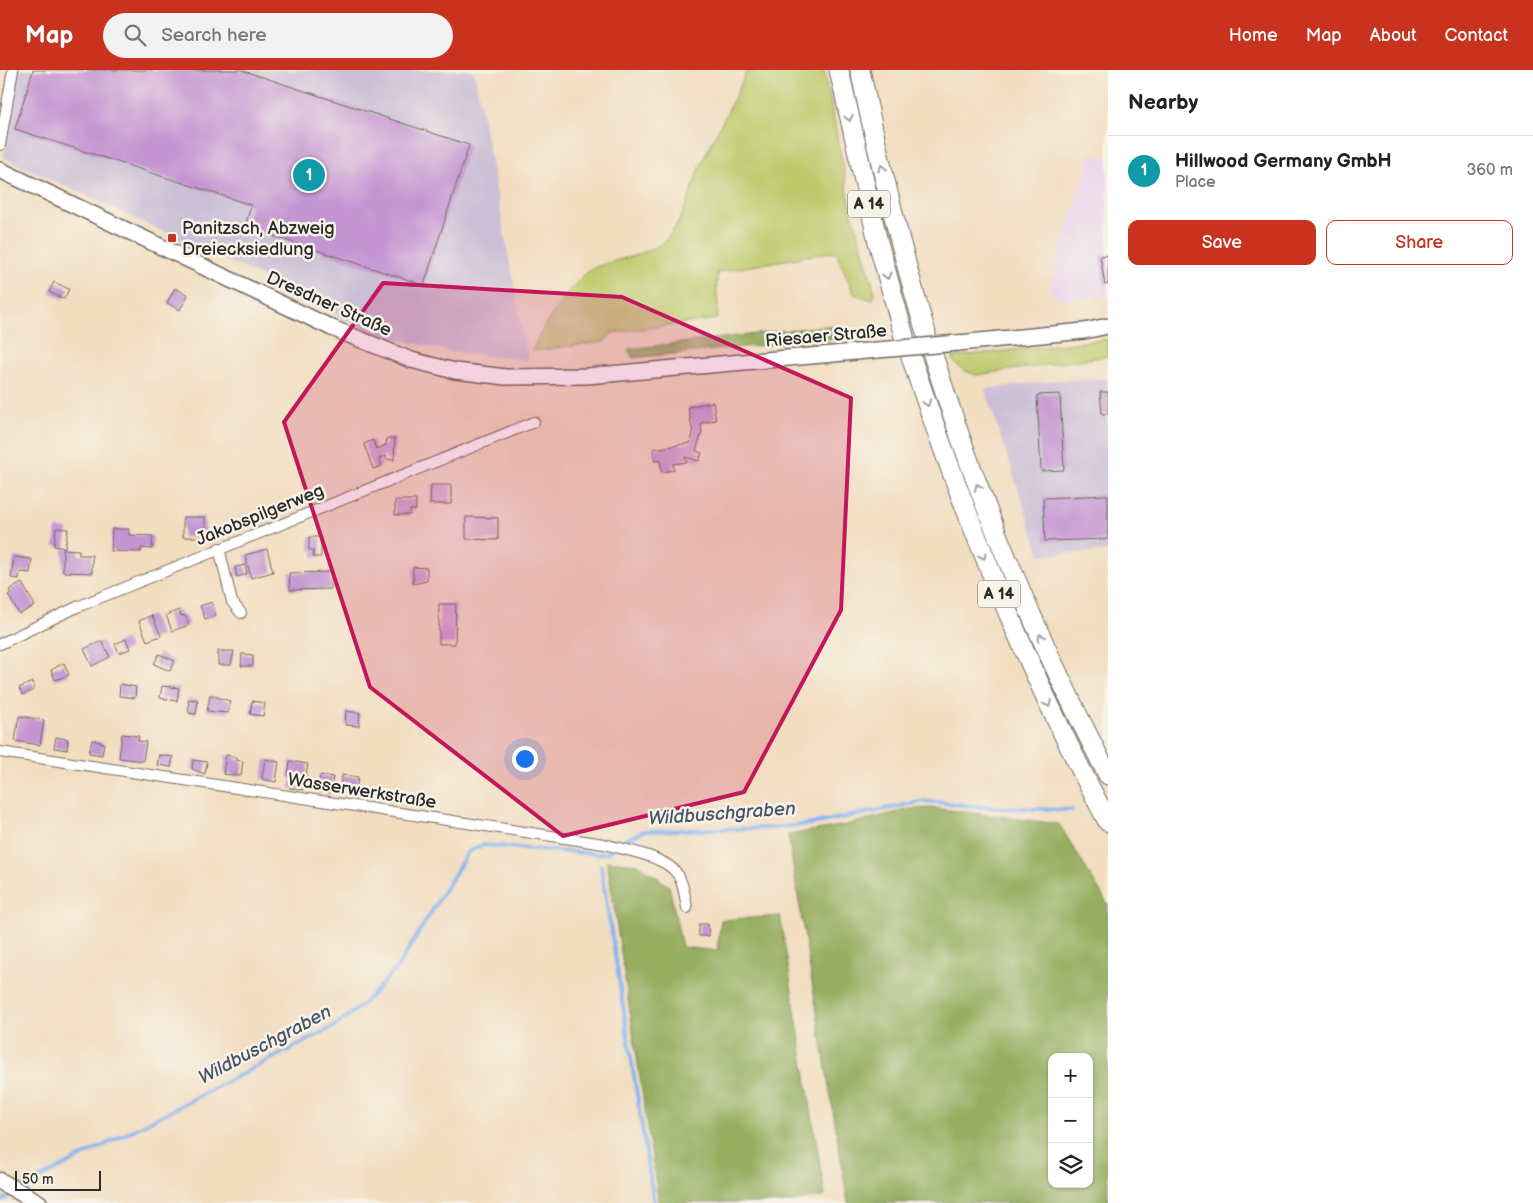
<!DOCTYPE html>
<html lang="en">
<head>
<meta charset="utf-8">
<style>
	:root { --surface:#fff; --page:#f2f2f2; --text:#222; --muted:#767676; --line:#e0e0e0; --accent:#c8321e }
	body { margin:0; font-family:"Balsamiq Sans",sans-serif; background:var(--page); color:var(--text) }
	.controls { position:absolute; right:15px; bottom:15px; display:grid; overflow:hidden; border-radius:10px; box-shadow:0 1px 4px #0004 }
	.controls button { width:45px; height:45px; display:grid; place-items:center; padding:0; border:0; border-bottom:1px solid var(--line); background:var(--surface); color:var(--text); font:25px sans-serif }
	.scale { position:absolute; left:15px; bottom:12px; width:86px; box-sizing:border-box; padding-left:5px; border:2px solid #2b2b2b; border-top:0; font-size:14px; line-height:18px; white-space:nowrap; color:#2b2b2b; -webkit-text-stroke:4px #f7f3e8; paint-order:stroke }
	.you { position:absolute; left:524px; top:688px; width:18px; height:18px; margin:-12px; border:4px solid #fff; border-radius:50%; background:#1a73e8; box-shadow:0 0 0 8px #1a73e833 }
	.badge { display:grid; place-items:center; width:32px; height:32px; border-radius:50%; background:var(--accent); color:#fff; font-size:16px; font-weight:700 }
	.pin { position:absolute; translate:-50% -50%; border:2px solid #fff; box-shadow:0 1px 5px #0006 }
	.list { margin:0; padding:0; list-style:none }
	h2 { display:flex; justify-content:space-between; align-items:center; height:65px; margin:0; padding:0 20px; font-size:21px }
	h2 small { font-size:16px; font-weight:400; color:var(--muted) }
	.list li { display:grid; grid-template-columns:32px 1fr auto; gap:15px; align-items:center; box-sizing:border-box; height:70px; padding:0 20px; border-top:1px solid var(--line) }
	.list b { display:block; font-size:19px; white-space:nowrap }
	.list p { margin:0; font-size:16px; white-space:nowrap; color:var(--muted) }
	.list em { font-size:16px; font-style:normal; color:var(--muted) }
	.actions { display:flex; gap:10px; padding:15px 20px }
	.actions a { flex:1; padding:11px 0; border:1px solid var(--accent); border-radius:10px; text-align:center; font-size:18px; color:var(--accent) }
	.actions .main { background:var(--accent); color:#fff }
	.icon { flex:none; width:28px; height:28px; fill:none; stroke:currentColor; stroke-width:2; stroke-linecap:round; stroke-linejoin:round }
	.map { position:relative; flex:none; width:1108px; height:1133px; overflow:hidden }
	header { display:flex; align-items:center; gap:30px; box-sizing:border-box; height:70px; padding:0 25px; background:var(--accent); color:#fff }
	header strong { font-size:24px }
	nav { display:flex; gap:28px; margin-inline-start:auto; font-size:18px }
	.search { width:350px; height:45px; background:var(--page); display:flex; align-items:center; gap:12px; box-sizing:border-box; padding:0 18px; border-radius:28px; color:var(--muted); font-size:19px }
	main { display:flex }
	aside { flex:1; background:var(--surface) }
	.map>svg:first-child { display:block }
	.built { fill:#ead1ec }
	.industrial { fill:#cabfd6 }
	.green { fill:#bdca6c; stroke:#747a4c }
	.forest { fill:#96ae60; stroke:#606c46; fill-rule:evenodd }
	.lines { fill:none; stroke-linecap:round; stroke-linejoin:round }
	.stream { stroke:#84b4ef; stroke-width:4 }
	.building { fill:#c594d2 }
	.street-casing { stroke:#71695f; stroke-width:12 }
	.secondary-casing { stroke:#71695f; stroke-width:18 }
	.primary-casing { stroke:#71695f; stroke-width:19 }
	.highway-casing { stroke:#71695f; stroke-width:21 }
	.street { stroke:#fff; stroke-width:10 }
	.secondary { stroke:#fff; stroke-width:15 }
	.primary { stroke:#fff; stroke-width:16 }
	.highway { stroke:#fff; stroke-width:19 }
	.secondary-bridge-casing { stroke:#71695f; stroke-width:18; stroke-linecap:butt }
	.secondary-bridge { stroke:#fff; stroke-width:15 }
	.oneway { stroke:#a0a0a0 }
	.marked { fill:#c2185b; fill-opacity:0.2; stroke:#c2185b; stroke-width:4; stroke-linejoin:round }
	.poi-dot { fill:#c8321e; stroke:#f7f3e8; stroke-width:2 }
	.labels { text-anchor:middle; dominant-baseline:central; stroke-width:5; stroke-linejoin:round; paint-order:stroke }
	.shield { fill:#f7f3e8; stroke:#686764; stroke-width:1 }
	.shield-label { font-size:16px; font-weight:bold; fill:#2b2b2b }
	.poi-label { font-size:18px; fill:#2b2b2b; stroke:#f7f3e8; text-anchor:start }
	.street-label { font-size:18px; fill:#2b2b2b; stroke:#f7f3e8 }
	.water-label { font-size:19px; font-style:italic; fill:#465466; stroke:#f7f3e8 }
</style>
</head>
<body>
<header>
<strong>Map</strong>
<div class="search"><svg class="icon" aria-label="search" viewBox="0 0 24 24"><circle cx="10" cy="10" r="6"/><path d="M15 15l6 6"/></svg>Search here</div>
<nav><a>Home</a><a>Map</a><a>About</a><a>Contact</a></nav>
</header>
<main>
<div class="map">
<svg width="1108" height="1133" viewBox="0 0 1108 1133">
	<rect width="100%" height="100%" fill="#f7f3e8"/>
	<filter id="ink" filterUnits="userSpaceOnUse"><feTurbulence type="fractalNoise" baseFrequency=".02" numOctaves="2"/><feDisplacementMap in="SourceGraphic" scale="10" xChannelSelector="R" yChannelSelector="G"/><feConvolveMatrix kernelMatrix="1 2 1 2 8 2 1 2 1" color-interpolation-filters="sRGB"/></filter>
	<filter id="wash" filterUnits="userSpaceOnUse"><feTurbulence type="fractalNoise" baseFrequency=".0096" numOctaves="4" result="noise"/><feDisplacementMap in="SourceGraphic" scale="20" xChannelSelector="R" yChannelSelector="G"/><feGaussianBlur stdDeviation="1.12" result="paint"/><feColorMatrix in="noise" values="0 0 0 0 0 0 0 0 0 0 0 0 0 0 0 0 0 1.4 0 .05"/><feComposite in="paint" operator="in"/></filter>
	<g filter="url(#wash)">
		<rect width="100%" height="100%" fill="#f2ddbf"/>
		<path class="built" d="M1091,84L1108,89V225L1063,231L1049,220Z"/>
		<g class="industrial">
			<path d="M15,0H474L528,290L453,282L373,264L284,217L4,88Z"/>
			<path d="M1108,309V481L1040,485L985,319L1060,310Z"/>
		</g>
		<g class="green">
			<path d="M747,0H824L852,143L875,223L872,230L854,224L837,184L830,182L718,202C714,216 720,233 717,249L612,263L604,272L532,281C542,257 573,207 596,197C615,189 650,185 664,171C687,149 691,114 705,86C719,57 735,30 747,0Z"/>
			<path d="M1108,269V286L976,305L963,300L953,291V287Z"/>
		</g>
		<g class="forest">
			<path d="M825,256L844,259L846,267L633,288L628,279Z"/>
			<path d="M933,738L1059,754L1108,835V1133H848L788,765L846,755L910,739ZM1052,987H1089V1114H1052Z"/>
			<path d="M607,791L638,794L669,816L682,877L717,881L721,850L780,846L825,1126L785,1133H659Z"/>
		</g>
		<g class="lines">
			<g class="stream">
				<path d="M601,796L654,1133"/>
				<path d="M21,1118L335,956L363,934L397,898L468,782L482,775L601,784L610,782L623,771L643,761L770,758L811,754L925,731L984,737L1072,740"/>
				<path d="M0,1132L14,1123"/>
			</g>
		</g>
		<g id="blocks">
			<g class="building">
				<path d="M33,0H241L469,75L424,215L245,157L251,135L15,59Z"/>
				<path d="M1108,185V214L1105,215L1100,186Z"/>
				<path d="M54,212L69,219L64,229L49,222Z"/>
				<path d="M175,218L188,225L180,240L167,233Z"/>
				<path d="M1100,322H1108V344H1102Z"/>
				<path d="M1060,324L1064,400L1041,401L1037,325Z"/>
				<path d="M713,332L716,350L701,353L702,362L696,381L702,383L699,391L685,387L687,392L673,394L674,400L662,402L660,390L655,391L653,379L690,373L693,364L688,337Z"/>
				<path d="M387,368H395L394,390L386,389V386L379,388L382,396L373,399L364,374L373,370L376,379L386,375Z"/>
				<path d="M431,415H451V434H430Z"/>
				<path d="M1108,425V469L1045,471L1043,428Z"/>
				<path d="M395,430H416V440H410V445H395Z"/>
				<rect x="183" y="447" width="22" height="20"/>
				<path d="M466,447L498,448V470L466,469Z"/>
				<path d="M56,458L68,459L65,478L54,476Z"/>
				<path d="M112,459H129V465L153,466L152,479L141,478V482L111,481Z"/>
				<path d="M309,467H321V487H313V480H309Z"/>
				<path d="M63,479L79,480V485H92V503L63,502Z"/>
				<path d="M267,479L273,502L251,508L245,485Z"/>
				<path d="M14,487L32,489L30,503L20,502L19,509L11,508Z"/>
				<path d="M245,495L247,504L237,507L235,497Z"/>
				<path d="M413,497L427,498V511L413,514Z"/>
				<path d="M331,502V519L290,520L289,503Z"/>
				<path d="M22,513L35,536L19,544L8,525L11,523L9,520Z"/>
				<path d="M212,532L216,545L205,549L200,536Z"/>
				<path d="M439,534H456L455,574H439Z"/>
				<path d="M179,540L181,546L185,545L189,555L172,561L166,545Z"/>
				<path d="M152,545L161,566L147,571L139,551Z"/>
				<path d="M126,569L130,579L119,583L115,574Z"/>
				<path d="M102,571L110,587L92,596L84,579Z"/>
				<path d="M218,581H234L231,595H218Z"/>
				<path d="M159,584L175,591L170,601L154,594Z"/>
				<path d="M242,584L253,585V596H241Z"/>
				<path d="M64,593L69,605L55,610L51,600Z"/>
				<path d="M32,612L35,619L23,625L19,618Z"/>
				<path d="M120,614L136,617L135,628L119,626Z"/>
				<path d="M162,616L179,618L177,631L160,628Z"/>
				<path d="M210,625L230,631L228,643L207,641Z"/>
				<path d="M188,629L198,630L196,644L189,643Z"/>
				<path d="M252,631L265,633L263,646L250,644Z"/>
				<path d="M346,641L360,643L359,656L345,655Z"/>
				<path d="M19,646L44,650L40,675L15,671Z"/>
				<path d="M122,664L139,666L138,671L146,672L143,691L119,688Z"/>
				<path d="M56,667L68,669L67,680L54,678Z"/>
				<path d="M92,670L104,673L102,685L89,683Z"/>
				<path d="M159,685L173,687L171,697L157,695Z"/>
				<path d="M226,685L237,687L236,690L243,691L241,706L223,704Z"/>
				<path d="M265,689L279,692L276,712L262,709Z"/>
				<path d="M193,690L207,692L205,704L192,699Z"/>
				<path d="M290,691L308,694L303,720L290,718L292,707H288Z"/>
				<path d="M320,705L333,707L330,723L317,721Z"/>
				<path d="M342,705L358,707L356,723L340,721Z"/>
				<path d="M699,854H708L709,866H699Z"/>
			</g>
		</g>
	</g>
	<g filter="url(#ink)">
		<use href="#blocks" fill-opacity="0" stroke="#71695f" stroke-width="1"/>
		<g class="lines">
			<defs>
				<g id="street">
					<path d="M0,75L13,0"/>
					<path d="M219,478L232,532L241,543"/>
					<path d="M0,574L77,537L534,352"/>
					<path d="M0,682L604,774C624,780 667,786 678,805C684,815 685,827 687,838"/>
				</g>
				<g id="secondary">
					<path d="M0,100L332,258L411,290L455,301L506,307L587,306L878,280"/>
					<path d="M958,273L1084,261L1108,256"/>
				</g>
				<path id="primary" d="M0,1111L39,1133"/>
				<g id="highway">
					<path d="M839,0L878,172L904,266"/>
					<path d="M860,0C879,89 900,177 926,263"/>
					<path d="M933,285C978,430 1038,570 1108,705"/>
					<path d="M911,287C965,448 1028,602 1108,752"/>
				</g>
			</defs>
			<use href="#street" class="street-casing"/>
			<use href="#secondary" class="secondary-casing"/>
			<use href="#primary" class="primary-casing"/>
			<use href="#highway" class="highway-casing"/>
			<use href="#street" class="street"/>
			<use href="#secondary" class="secondary"/>
			<use href="#primary" class="primary"/>
			<use href="#highway" class="highway"/>
			<defs>
				<path id="secondary-bridge" d="M878,280L958,273"/>
			</defs>
			<use href="#secondary-bridge" class="secondary-bridge-casing"/>
			<use href="#secondary-bridge" class="secondary-bridge"/>
		</g>
		<defs><path id="oneway-chevron" d="M-2-3.5L2.5 0L-2 3.5" fill="none" stroke-width="1.6" stroke-linecap="round" stroke-linejoin="round" transform="scale(1.25)"/></defs>
		<g class="oneway">
			<use href="#oneway-chevron" transform="translate(849 48) rotate(78)"/>
			<use href="#oneway-chevron" transform="translate(882 98) rotate(-104)"/>
			<use href="#oneway-chevron" transform="translate(887 206) rotate(76)"/>
			<use href="#oneway-chevron" transform="translate(927 333) rotate(72)"/>
			<use href="#oneway-chevron" transform="translate(978 417) rotate(-111)"/>
			<use href="#oneway-chevron" transform="translate(983 486) rotate(68)"/>
			<use href="#oneway-chevron" transform="translate(1041 567) rotate(-115)"/>
			<use href="#oneway-chevron" transform="translate(1048 634) rotate(65)"/>
		</g>
	</g>
	<path class="marked" d="M383,213L622,227L851,328L841,540L744,722L563,766L370,617L284,352Z"/>
	<rect class="poi-dot" x="167" y="163" width="10" height="10" rx="2.5"/>
	<g class="labels">
		<g class="shield">
			<rect x="848" y="120.5" width="42" height="27" rx="4"/>
			<rect x="978" y="510.5" width="42" height="27" rx="4"/>
		</g>
		<g class="shield-label">
			<text x="869" y="134">A 14</text>
			<text x="999" y="524">A 14</text>
		</g>
		<g class="poi-label">
			<text x="182" y="158">Panitzsch, Abzweig<tspan x="182" dy="21">Dreiecksiedlung</tspan></text>
		</g>
		<g class="street-label">
			<text transform="translate(329 234) rotate(24)">Dresdner Straße</text>
			<text transform="translate(826 266) rotate(-5)">Riesaer Straße</text>
			<text transform="translate(260 445) rotate(-22)">Jakobspilgerweg</text>
			<text transform="translate(362 721) rotate(9)">Wasserwerkstraße</text>
		</g>
		<g class="water-label">
			<text transform="translate(722 744) rotate(-4)">Wildbuschgraben</text>
			<text transform="translate(265 975) rotate(-28)">Wildbuschgraben</text>
		</g>
	</g>
</svg>
<div class="controls">
<button>+</button>
<button>−</button>
<button><svg class="icon" aria-label="layers" viewBox="0 0 24 24"><path d="M12 4l9 5-9 5-9-5zM3 14l9 5 9-5"/></svg></button>
</div>
<div class="scale">50 m</div>
<div class="you"></div>
<div class="pin badge" style="left:309px;top:105px;background:#0f9aa8">1</div>
</div>
<aside>
<h2>Nearby<small></small></h2>
<ul class="list">
<li><span class="badge" style="background:#0f9aa8">1</span><div><b>Hillwood Germany GmbH</b><p>Place</p></div><em>360 m</em></li>
</ul>
<div class="actions"><a class="main">Save</a><a>Share</a></div>
</aside>
</main>
</body>
</html>
